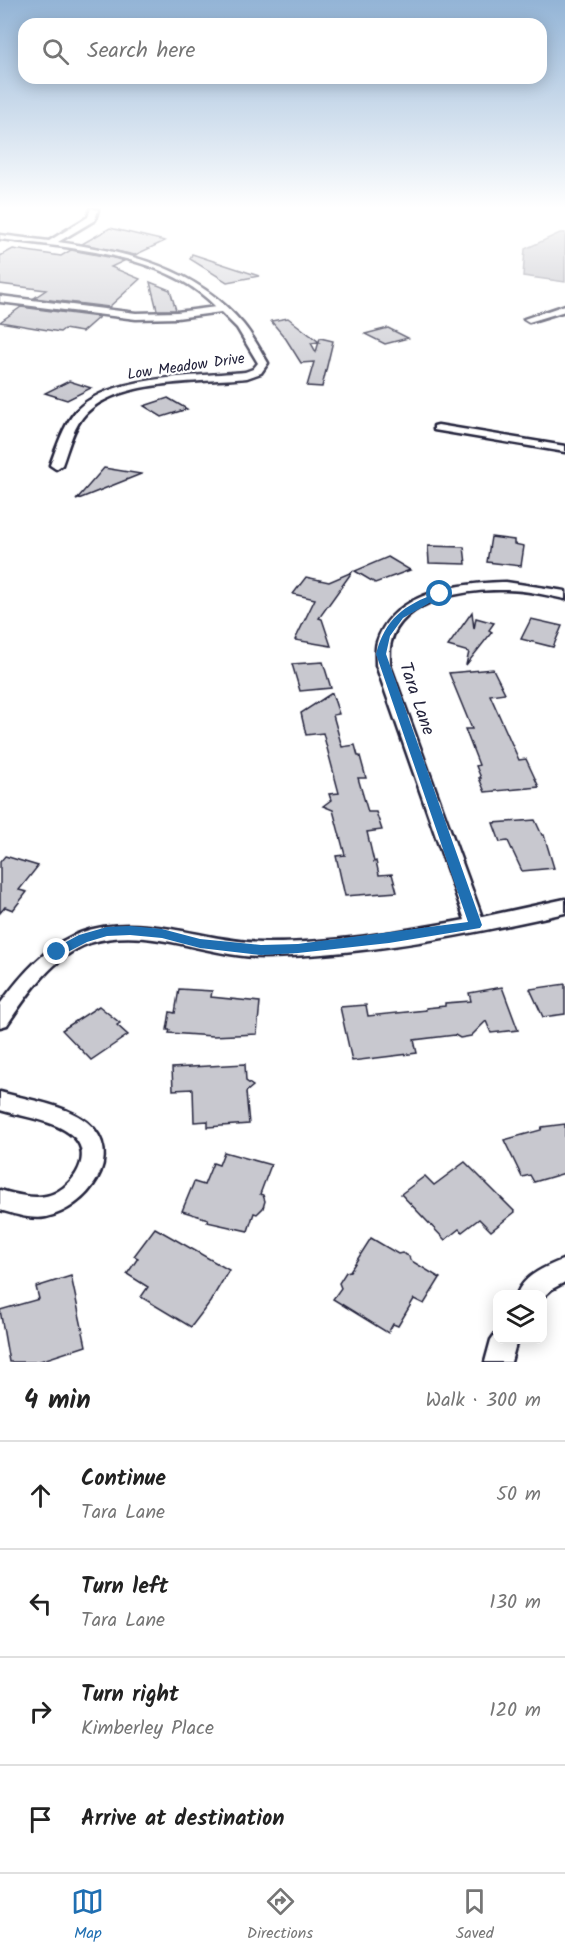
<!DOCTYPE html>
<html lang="en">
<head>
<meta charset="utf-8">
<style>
	:root { --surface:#fff; --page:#f2f2f2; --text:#222; --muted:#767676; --line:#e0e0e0; --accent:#1f6fb2 }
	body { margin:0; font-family:Kalam,sans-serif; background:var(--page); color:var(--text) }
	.controls { position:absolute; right:18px; bottom:18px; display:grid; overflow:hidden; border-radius:12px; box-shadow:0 3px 15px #0003 }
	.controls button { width:54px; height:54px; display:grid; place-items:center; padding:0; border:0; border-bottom:2px solid var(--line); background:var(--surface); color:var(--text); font:30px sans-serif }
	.stop { position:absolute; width:18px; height:18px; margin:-14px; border:4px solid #1f6fb2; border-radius:50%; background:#fff }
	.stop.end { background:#1f6fb2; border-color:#fff; box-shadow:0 2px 6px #0008 }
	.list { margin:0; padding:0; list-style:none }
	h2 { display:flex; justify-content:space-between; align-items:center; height:78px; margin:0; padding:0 24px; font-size:26px }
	h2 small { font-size:20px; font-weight:400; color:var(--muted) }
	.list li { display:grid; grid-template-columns:39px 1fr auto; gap:18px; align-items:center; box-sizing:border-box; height:108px; padding:0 24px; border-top:2px solid var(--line) }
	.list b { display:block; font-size:22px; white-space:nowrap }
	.list p { margin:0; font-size:20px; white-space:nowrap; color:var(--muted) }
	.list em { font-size:20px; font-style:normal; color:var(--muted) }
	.icon { flex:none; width:33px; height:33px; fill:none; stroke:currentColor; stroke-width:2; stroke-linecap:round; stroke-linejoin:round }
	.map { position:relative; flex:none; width:565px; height:1362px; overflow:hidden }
	.search { position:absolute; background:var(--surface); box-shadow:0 3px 15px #0003; left:18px; right:18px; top:18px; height:66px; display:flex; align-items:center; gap:15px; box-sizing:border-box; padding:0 21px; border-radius:18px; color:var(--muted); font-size:22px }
	.sheet { height:510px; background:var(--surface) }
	nav { display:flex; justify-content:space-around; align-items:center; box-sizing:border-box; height:84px; border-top:2px solid var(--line); background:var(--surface); font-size:16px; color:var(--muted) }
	nav a { display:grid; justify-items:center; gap:3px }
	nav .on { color:var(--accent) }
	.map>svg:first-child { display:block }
	.water { fill:#b4b4bc; stroke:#7a7a88; stroke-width:1.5 }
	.building { fill:#c8c8cf; stroke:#22223b; stroke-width:1.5 }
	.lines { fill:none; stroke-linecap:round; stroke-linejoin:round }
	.minor-casing { stroke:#22223b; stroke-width:5 }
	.minor { fill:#fff; fill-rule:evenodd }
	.route { fill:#1f6fb2 }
	.labels { text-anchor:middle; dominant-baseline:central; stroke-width:4.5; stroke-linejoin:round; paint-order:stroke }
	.far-street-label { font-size:15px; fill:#22223b; stroke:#fff }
	.street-label { font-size:18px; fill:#22223b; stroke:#fff }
</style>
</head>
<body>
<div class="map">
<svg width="565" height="1362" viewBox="0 0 565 1362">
	<rect width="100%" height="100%" fill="#fff"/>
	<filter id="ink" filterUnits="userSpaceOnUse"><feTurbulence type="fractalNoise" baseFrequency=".0167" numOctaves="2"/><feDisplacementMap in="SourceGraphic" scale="12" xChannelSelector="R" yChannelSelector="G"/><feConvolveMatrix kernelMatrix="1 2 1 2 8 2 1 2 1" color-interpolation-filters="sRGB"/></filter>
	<g filter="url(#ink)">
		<path class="water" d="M560,233H565V282L523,276L525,249Z"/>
		<g class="building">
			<path d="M110,228L135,234L165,241L135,255L82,244Z"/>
			<path d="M13,249L61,256L71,250L114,258L124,261L111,267L140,279L109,307L34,298L46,290L0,284V256Z"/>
			<path d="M192,254L259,276L227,282L190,259Z"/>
			<path d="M150,282L170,290L176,310H157Z"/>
			<path d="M21,307L99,317L82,332L64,329L60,332L0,322Z"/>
			<path d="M288,318L319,342L311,343L316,352L320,338L333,341L322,387L307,386L314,362L301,363L286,339L271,321Z"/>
			<path d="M388,328L408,338L385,344L365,334Z"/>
			<path d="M69,381L91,388L67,400L45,393Z"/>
			<path d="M168,398L187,409L162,417L144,406Z"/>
			<path d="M104,468L141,474L76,500Z"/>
			<path d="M491,537L514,540V544L524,546L521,566L487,562Z"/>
			<path d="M428,546L464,547L466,564L429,563Z"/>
			<path d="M388,557L410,570L375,583L355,571Z"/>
			<path d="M352,572L319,618L322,619L331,646L295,640L315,599L293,594L306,577L329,582Z"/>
			<path d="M472,612L474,629L476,618L494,623L489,630L492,632L466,665L469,652L448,646Z"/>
			<path d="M531,619L562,626L553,647L521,639Z"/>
			<path d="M323,662L331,688L300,691L292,664Z"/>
			<path d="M493,669L505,693L490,695L519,760L526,759L539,787L485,792L479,778H481L476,766L479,765L465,729H472L449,673Z"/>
			<path d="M332,693L339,714L333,715L342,747L355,745L358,756H360L366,778H358L368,812H376L382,830L367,832L374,862L376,861L379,875L392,874L397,892L345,896L336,856L345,855L333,810L323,806L331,800L329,794L339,793L323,733L306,735L301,713Z"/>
			<path d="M535,820L542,835H544L554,868L522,871L508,841L500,842L493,823Z"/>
			<path d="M5,856L38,866L19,890L27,892L13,910L5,907L0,913V862Z"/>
			<path d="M565,984V1014L543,1017L530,989Z"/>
			<path d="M502,987L518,1030L491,1033L486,1021L471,1036L460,1038L455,1035L414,1040L417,1053L352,1061L340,1007L366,1005L368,1016L426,1010V1008L445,1006V1003L471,1001L469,993Z"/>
			<path d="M179,989L212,991L211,997L260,1002L257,1034L213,1036L169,1033L170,1030H167L170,1012L175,1013Z"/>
			<path d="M99,1006L120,1023L117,1025L128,1035L91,1060L62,1030Z"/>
			<path d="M245,1064L246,1081L253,1086L246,1092L249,1124L208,1127V1121L194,1122L193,1089L173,1090L172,1068Z"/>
			<path d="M565,1124V1173L534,1182L530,1175L522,1177L504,1140L541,1130L542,1127Z"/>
			<path d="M224,1152L271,1165L260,1194L263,1195L265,1201L263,1208L257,1214L254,1213L248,1231L207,1222L208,1219L182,1211L194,1182L204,1185L213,1163L219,1165Z"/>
			<path d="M465,1162L515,1212L491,1231L479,1219L462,1232L459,1229L445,1240L401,1194L425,1176L434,1185Z"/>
			<path d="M155,1228L229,1270L210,1302L191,1327L141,1297L148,1287L127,1274L138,1258L134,1256Z"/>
			<path d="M371,1238L398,1254L402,1253L409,1256L410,1260L440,1278L424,1304L414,1299L398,1326L393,1324L388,1333L333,1299L341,1288L339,1283L346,1272L350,1271Z"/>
			<path d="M71,1276L86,1346L37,1362H9L0,1310L39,1299L36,1287Z"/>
		</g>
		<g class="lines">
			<defs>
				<g id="minor">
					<path d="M91,208L98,210L95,220L58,242C128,252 196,268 243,324C253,336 260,350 268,363L261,373L247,378C201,383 113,378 82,418C72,431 68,449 62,465L56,469L50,465C57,447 63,426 76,411C110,374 198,377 245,372L253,369L258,363L237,328L221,312L177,318L136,319L0,302V296L136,313L177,312L216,307C165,253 69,248 0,239V235L49,241L88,217Z"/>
					<path d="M565,305V311L529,322L524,319Z"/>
					<path d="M438,425L565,446V452L434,430V426Z"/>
					<path d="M506,582L565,591V599C546,595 526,590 506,590C467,589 403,598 391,642C389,649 390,658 390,665L482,917L565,899V913C466,935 366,955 265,957C208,958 147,924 90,943C53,956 28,994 7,1025L0,1027V1004C49,937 87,915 171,929C201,934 230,942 261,943C329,944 399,932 465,920L376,665C376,658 375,649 377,642C393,591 461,583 506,582Z"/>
					<path d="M0,1092C28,1100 64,1104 87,1122C128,1156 86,1209 46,1217C31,1220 14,1214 0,1210V1190C14,1194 31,1199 46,1196C70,1191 95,1158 74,1137C56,1120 23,1117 0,1110Z"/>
					<path d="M565,1259V1282L552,1289L542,1298V1294H517C524,1275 547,1266 565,1259Z"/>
					<path d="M498,1330V1340H517L511,1362H485L491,1340Z"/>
				</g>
			</defs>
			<use href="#minor" class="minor-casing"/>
			<use href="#minor" class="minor"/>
		</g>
	</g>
	<linearGradient id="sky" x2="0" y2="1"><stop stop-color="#93b4d6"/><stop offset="0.52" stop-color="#fff"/><stop offset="1" stop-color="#fff" stop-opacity="0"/></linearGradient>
	<rect width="565" height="399" fill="url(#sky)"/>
	<path class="route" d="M437,593L445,594L403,618L390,636L386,654L482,925L480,928L389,943L298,953L261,955L200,948L162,938L130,935L107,936L87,942L62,955H53L51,952L53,949L79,935L107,927L130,926L162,929L200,939L261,945L298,944L468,922L376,654C385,619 404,605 437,593Z"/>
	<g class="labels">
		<g class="far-street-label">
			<text transform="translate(186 367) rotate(-8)">Low Meadow Drive</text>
		</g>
		<g class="street-label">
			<text transform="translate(416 699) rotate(71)">Tara Lane</text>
		</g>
	</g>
</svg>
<div class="controls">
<button><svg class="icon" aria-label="layers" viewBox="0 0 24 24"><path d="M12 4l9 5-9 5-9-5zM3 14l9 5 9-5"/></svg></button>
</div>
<div class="stop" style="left:440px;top:594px"></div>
<div class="stop end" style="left:57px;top:952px"></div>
<div class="search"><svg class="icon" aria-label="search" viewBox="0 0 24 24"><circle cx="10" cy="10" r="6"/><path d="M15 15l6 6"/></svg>Search here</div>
</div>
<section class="sheet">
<h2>4 min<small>Walk · 300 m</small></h2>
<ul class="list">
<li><svg class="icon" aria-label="ahead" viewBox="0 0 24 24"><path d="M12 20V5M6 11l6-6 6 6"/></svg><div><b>Continue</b><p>Tara Lane</p></div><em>50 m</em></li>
<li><svg class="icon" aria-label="left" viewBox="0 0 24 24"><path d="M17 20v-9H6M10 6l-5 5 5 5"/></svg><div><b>Turn left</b><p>Tara Lane</p></div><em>130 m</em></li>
<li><svg class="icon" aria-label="right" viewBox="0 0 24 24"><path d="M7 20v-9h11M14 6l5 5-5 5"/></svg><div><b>Turn right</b><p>Kimberley Place</p></div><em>120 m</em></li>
<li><svg class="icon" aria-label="arrive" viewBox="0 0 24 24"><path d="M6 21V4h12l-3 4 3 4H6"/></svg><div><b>Arrive at destination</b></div></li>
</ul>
</section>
<nav>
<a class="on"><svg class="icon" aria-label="map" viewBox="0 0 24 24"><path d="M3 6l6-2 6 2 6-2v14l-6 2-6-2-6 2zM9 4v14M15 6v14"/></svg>Map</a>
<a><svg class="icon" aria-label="directions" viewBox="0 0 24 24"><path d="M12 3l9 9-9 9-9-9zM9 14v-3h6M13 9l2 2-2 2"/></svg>Directions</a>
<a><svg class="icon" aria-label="saved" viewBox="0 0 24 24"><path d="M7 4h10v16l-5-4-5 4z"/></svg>Saved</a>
</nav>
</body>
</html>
